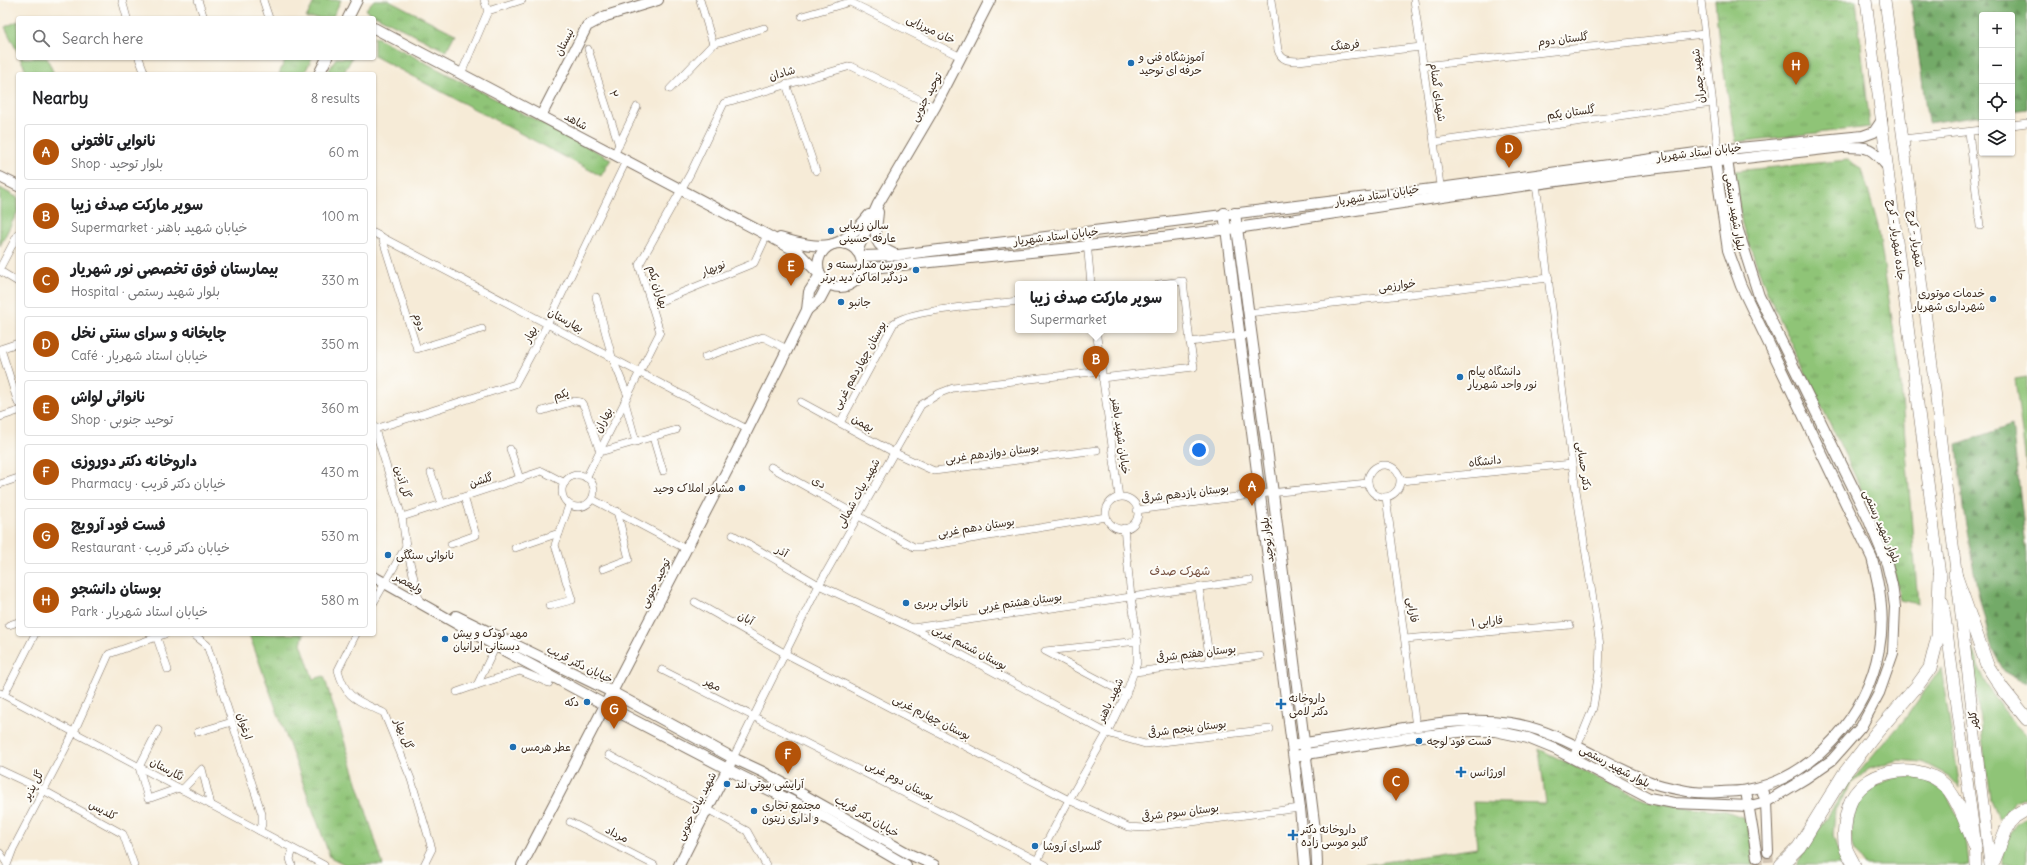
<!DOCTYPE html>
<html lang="en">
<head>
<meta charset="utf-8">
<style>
	:root { --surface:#fff; --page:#f6f6f6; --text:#202124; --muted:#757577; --line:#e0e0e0; --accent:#b45309 }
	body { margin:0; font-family:Delius,"Playpen Sans Arabic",sans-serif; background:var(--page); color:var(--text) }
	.controls { position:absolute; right:12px; top:12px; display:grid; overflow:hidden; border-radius:4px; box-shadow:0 1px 3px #0004 }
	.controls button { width:36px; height:36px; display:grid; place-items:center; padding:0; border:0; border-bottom:1px solid var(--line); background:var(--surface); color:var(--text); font:20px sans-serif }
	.you { position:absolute; left:1199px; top:450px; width:14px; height:14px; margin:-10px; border:3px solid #fff; border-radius:50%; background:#1a73e8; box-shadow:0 0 0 6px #1a73e833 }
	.badge { display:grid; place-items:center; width:26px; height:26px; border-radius:50%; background:var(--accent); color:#fff; font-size:13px; font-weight:700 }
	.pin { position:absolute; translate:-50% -33px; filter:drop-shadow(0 1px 2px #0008) }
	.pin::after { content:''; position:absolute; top:21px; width:14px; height:12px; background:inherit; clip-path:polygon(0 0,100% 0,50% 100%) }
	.popup { position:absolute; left:1015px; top:281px; width:162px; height:52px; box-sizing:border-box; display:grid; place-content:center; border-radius:4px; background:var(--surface); filter:drop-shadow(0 1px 3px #0005); font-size:13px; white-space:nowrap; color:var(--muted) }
	.popup b { font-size:15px; color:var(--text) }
	.popup::after { content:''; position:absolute; left:50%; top:100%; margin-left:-8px; border:8px solid transparent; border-top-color:var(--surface) }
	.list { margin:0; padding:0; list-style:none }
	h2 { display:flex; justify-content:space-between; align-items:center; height:52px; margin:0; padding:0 16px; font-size:17px }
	h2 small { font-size:13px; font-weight:400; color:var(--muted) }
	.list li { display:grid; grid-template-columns:26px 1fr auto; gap:12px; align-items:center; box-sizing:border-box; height:56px; margin:0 8px 8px; padding:0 8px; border:1px solid var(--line); border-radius:4px }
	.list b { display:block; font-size:15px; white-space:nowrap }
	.list p { margin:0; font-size:13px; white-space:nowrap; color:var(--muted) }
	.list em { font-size:13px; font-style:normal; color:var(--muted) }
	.icon { flex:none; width:22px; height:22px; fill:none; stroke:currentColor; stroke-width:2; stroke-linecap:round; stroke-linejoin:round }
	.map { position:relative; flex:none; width:2027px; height:865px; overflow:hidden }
	.search { position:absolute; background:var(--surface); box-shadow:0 1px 3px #0004; left:16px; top:16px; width:360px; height:44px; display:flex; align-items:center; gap:10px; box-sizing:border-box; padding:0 14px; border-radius:4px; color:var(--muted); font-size:15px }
	.panel { position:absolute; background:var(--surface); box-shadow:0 1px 3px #0004; left:16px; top:72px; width:360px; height:564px; border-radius:4px }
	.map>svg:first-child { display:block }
	.grass { fill:#8fc477; stroke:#65774a }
	.forest { fill:url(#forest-firs); stroke:#576a43 }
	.park { fill:url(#park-tufts); stroke:#65774a }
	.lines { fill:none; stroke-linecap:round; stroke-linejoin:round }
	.secondary-tunnel { stroke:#d1c4b2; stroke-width:10; stroke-dasharray:10 5; stroke-linecap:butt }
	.street-casing { stroke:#7c6e5f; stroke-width:8 }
	.secondary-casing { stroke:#7c6e5f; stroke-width:12 }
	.primary-casing { stroke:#7c6e5f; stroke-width:12 }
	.highway-casing { stroke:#7c6e5f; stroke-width:14 }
	.street { stroke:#fff; stroke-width:7 }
	.secondary { stroke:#fff; stroke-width:10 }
	.primary { stroke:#fff; stroke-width:11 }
	.highway { stroke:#fff; stroke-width:13 }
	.poi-dot { fill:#1f6fb2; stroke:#fdfcf7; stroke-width:1.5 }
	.labels { text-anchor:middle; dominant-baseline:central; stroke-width:4; stroke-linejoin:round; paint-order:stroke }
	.street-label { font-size:11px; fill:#3b2a1e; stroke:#fdfcf7 }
	.poi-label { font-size:11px; fill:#3b2a1e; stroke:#fdfcf7; text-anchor:start }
	.neighbourhood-label { font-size:12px; fill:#76503f; stroke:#fdfcf7 }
</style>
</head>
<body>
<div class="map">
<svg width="2027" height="865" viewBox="0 0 2027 865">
	<defs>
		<pattern id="forest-firs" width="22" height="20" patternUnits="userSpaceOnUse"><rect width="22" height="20" fill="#73aa68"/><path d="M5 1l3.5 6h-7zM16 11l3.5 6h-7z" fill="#608b55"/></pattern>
		<pattern id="park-tufts" width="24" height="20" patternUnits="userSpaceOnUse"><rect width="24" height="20" fill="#8fc477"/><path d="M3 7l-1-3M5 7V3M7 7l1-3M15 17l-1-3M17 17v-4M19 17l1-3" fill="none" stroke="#769f61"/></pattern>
	</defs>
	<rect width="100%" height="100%" fill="#fdfcf7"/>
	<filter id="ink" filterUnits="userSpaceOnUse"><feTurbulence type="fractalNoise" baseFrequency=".025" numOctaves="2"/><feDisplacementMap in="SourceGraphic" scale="8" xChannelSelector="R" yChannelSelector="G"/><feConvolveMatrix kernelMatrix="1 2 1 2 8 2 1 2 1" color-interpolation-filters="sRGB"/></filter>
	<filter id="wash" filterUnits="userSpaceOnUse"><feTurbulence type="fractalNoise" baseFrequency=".012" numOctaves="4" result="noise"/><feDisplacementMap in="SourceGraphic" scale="16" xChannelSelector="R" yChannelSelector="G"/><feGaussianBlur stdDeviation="0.9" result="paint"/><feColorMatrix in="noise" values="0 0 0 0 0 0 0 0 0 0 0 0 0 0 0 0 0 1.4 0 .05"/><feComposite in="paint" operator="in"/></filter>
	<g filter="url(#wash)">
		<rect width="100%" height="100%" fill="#f6ebd7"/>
		<g class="grass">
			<path d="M18,21V53L5,27Z"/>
			<path d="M20,58H47L54,74H28Z"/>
			<path d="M0,188L18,198V211L0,246Z"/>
			<path d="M2027,377V471L2015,379Z"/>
			<path d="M1970,644C1985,684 1995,706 2027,736V797L2016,801L1999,819L1990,798Z"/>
			<path d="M1941,668L1960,788L1949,776L1922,762L1898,760L1869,769L1853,782L1835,810L1833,836L1843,865H1796L1848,785L1904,720Z"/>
			<path d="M1903,776H1913L1929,781L1946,793L1965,830L1969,865H1864C1842,839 1849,800 1879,784C1887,780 1895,778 1903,776Z"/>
			<path d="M2027,816V865H2002C2004,846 2010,826 2027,816Z"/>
		</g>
		<g class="forest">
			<path d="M1911,0H2027V109L2012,111V15H1982V115L1928,123Z"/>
			<path d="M2012,425L2027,554V684L2004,671L1992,649L1977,588L1963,508L1957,444Z"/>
		</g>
		<g class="park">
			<path d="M315,0H341L332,18H306Z"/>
			<path d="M374,0H389L455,34L446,51L365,10Z"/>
			<path d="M1715,0H1856L1870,127L1736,142L1719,44Z"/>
			<path d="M374,36L611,159L601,176L374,56Z"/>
			<path d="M286,58H312L304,74H279Z"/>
			<path d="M336,58H352L343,74H327Z"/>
			<path d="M1848,160L1862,169L1878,226L1900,373L1918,604L1900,600L1889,547L1767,292L1742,225L1734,171Z"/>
			<path d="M249,634H304L301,643L313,679L324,676L383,865H346L330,857Z"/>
			<path d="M1539,749L1608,783L1654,803L1726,811L1747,819L1753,847V865H1365L1477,848L1473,802L1546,804Z"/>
		</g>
	</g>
	<g filter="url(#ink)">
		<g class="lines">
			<g class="secondary-tunnel">
				<path d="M1768,852L1769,865"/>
				<path d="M1757,857L1758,865"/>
			</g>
			<defs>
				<g id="street">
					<path d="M122,0L127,18"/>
					<path d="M198,0L204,18"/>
					<path d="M263,0L269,18"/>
					<path d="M700,0L713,44"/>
					<path d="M1271,0L1278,50C1281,60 1288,61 1298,61L1421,47"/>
					<path d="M1414,0L1441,192"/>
					<path d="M1701,0L1718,150"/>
					<path d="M488,11L522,0"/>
					<path d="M802,16L850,2L961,57"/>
					<path d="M588,49L619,145"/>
					<path d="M139,58L145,74"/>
					<path d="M1423,66L1704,34"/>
					<path d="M461,74L488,11L484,0"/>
					<path d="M786,84L816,171"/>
					<path d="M670,89L713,44L764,28"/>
					<path d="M2012,125L2027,123"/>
					<path d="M1969,132L1980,226"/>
					<path d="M1903,139L1982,130"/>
					<path d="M1434,142L1712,103"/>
					<path d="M614,155L637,107"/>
					<path d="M1536,184L1572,464L1600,645L1599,671L1593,708L1573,757"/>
					<path d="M1086,232L1091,284"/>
					<path d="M374,233L747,429"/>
					<path d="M382,237L417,349L482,329"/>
					<path d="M0,268L18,234"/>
					<path d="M0,271L18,282"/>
					<path d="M1159,284L1183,281L1190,342L1251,334"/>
					<path d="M596,297L612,357L628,396"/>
					<path d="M651,305L754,263L767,235"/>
					<path d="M1248,313L1549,278"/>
					<path d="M1096,330L1119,497"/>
					<path d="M0,349L18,343"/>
					<path d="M1,349L18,403"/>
					<path d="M705,357L763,337L787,349"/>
					<path d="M1102,378L1194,367L1190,342"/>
					<path d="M625,402L636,442"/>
					<path d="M801,402L893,452L934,471L1097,450"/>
					<path d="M542,411L574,401L581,402L585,408L600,452L676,430"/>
					<path d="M0,417L18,411"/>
					<path d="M840,423L894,323C912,309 991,305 1018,301"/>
					<path d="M374,426L402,517L406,546L420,603"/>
					<path d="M375,429L515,384L548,323L626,161"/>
					<path d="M653,437L663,471"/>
					<path d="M510,449L520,479"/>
					<circle cx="1384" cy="481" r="16"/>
					<path d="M771,467L914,547H922L1106,517"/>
					<path d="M431,473L442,504"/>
					<circle cx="578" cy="491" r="16"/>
					<path d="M586,478L660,332L639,265L690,174L724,103L851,66L935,107"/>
					<path d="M1401,481L1572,464"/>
					<path d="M0,484L18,478"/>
					<path d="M1386,497L1416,727"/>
					<circle cx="1122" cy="513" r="16"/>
					<path d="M592,499L686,549"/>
					<path d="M1137,510L1259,494L1368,483"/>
					<path d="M402,517L542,471L565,483"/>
					<path d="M733,535L819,585L912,628L1107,733L1145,744L1270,729"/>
					<path d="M451,544L476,535L464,497"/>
					<path d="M515,548L559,533"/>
					<path d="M603,569L629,559L617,511"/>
					<path d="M1199,588L1210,662"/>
					<path d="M374,602L406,546"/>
					<path d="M695,602L786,654L1069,800L1128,827L1145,828L1300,808"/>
					<path d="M549,606L572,600L555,545L569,505"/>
					<path d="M9,625L18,622"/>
					<path d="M912,628L1250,580"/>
					<path d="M193,634L207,645L262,814V824L260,831"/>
					<path d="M356,634L338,670C346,700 358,700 384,713L411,779L432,849L424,865"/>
					<path d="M157,638L168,670"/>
					<path d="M1405,639L1570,625"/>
					<path d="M662,670L1046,865"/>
					<path d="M1135,672L1260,656"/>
					<path d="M477,685L520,671L549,683"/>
					<path d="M457,692L477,685L496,646"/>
					<path d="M0,693L324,865"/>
					<path d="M1126,694L1045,651L1138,641"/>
					<path d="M4,695L35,634"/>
					<path d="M158,730L139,767L148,799L179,788"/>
					<path d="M198,732L232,722"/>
					<path d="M609,755L747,831L766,865"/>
					<path d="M733,758L819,585L921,405L940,393L953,388L1101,371"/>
					<path d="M0,770L43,790L123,834L134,865"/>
					<path d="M182,790L202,769L211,805"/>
					<path d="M570,822L654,865"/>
					<path d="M0,853L6,862"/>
					<path d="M1035,864L1069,800L1107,733L1126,694L1137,663V634L1131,597L1124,528"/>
					<path d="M7,865L13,849L74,732L109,654L165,634"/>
					<path d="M292,865L290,859L293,849"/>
				</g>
				<g id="secondary">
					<path d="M348,18L357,0"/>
					<path d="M374,28L767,235L798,252L820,275L809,292L807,310L732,461L522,865"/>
					<path d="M319,74L327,58"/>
					<path d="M541,116L587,26L606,16L658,0"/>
					<path d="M0,177L18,186"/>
					<path d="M878,212C876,235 870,244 894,254"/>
					<path d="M1224,213L1300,808L1305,865"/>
					<path d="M1235,213L1273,493L1316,838L1317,865"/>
					<path d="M780,238C823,250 840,252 869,215"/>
					<circle cx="840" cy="265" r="22"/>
					<path d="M857,251L878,204L935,107L990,0"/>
					<path d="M861,256L898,255L1086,232L1440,188L1718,150L1863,136L1874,132L1882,120"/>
					<path d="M862,269L1071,248L1237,228L1442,197L1615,173L1842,147C1869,147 1870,146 1887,166"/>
					<path d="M807,310L820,299L828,284"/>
					<path d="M374,577L496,646L622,714L741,776L822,816L906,865"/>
					<path d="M456,616L612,692L733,758L763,772L909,854L934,865"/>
					<path d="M1292,745C1325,740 1358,735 1392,730C1430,724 1471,717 1510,723C1561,731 1602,763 1648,781C1659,786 1671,788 1682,790C1694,793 1708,793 1720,792C1729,791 1739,792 1747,790C1814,778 1868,714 1879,649C1885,618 1880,588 1872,558L1741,286L1728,250L1715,161L1718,150"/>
					<path d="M1294,756L1413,737L1468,731H1495L1528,738L1555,749L1649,798L1674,803L1750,806L1766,802L1806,778L1832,760L1861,727L1879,693L1893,653L1895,607L1892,585L1887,564L1868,518L1759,296L1737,227L1727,160L1718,150"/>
					<path d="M1761,787L1766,802L1768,852"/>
					<path d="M1746,791L1757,857"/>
					<path d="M679,865L730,764"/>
				</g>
				<g id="primary">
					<path d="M1866,0L1941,583"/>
					<path d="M1885,0L1934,381L1990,865"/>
					<path d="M1943,602L1975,839L1976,865"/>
				</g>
				<g id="highway">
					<path d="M1955,574L1987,665L2002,688L2027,719"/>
					<path d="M1781,865L1799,847L1844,774L1877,732L1917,686L1930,668L1938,636L1940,575"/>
					<path d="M1854,865C1852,860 1848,854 1846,849C1843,836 1845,818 1849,806C1861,770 1913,761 1941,782C1957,794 1967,827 1975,846"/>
					<path d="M1992,865L2006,830L2014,817L2027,809"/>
				</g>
			</defs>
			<use href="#street" class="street-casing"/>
			<use href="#secondary" class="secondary-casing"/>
			<use href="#primary" class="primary-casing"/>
			<use href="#highway" class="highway-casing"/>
			<use href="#street" class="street"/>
			<use href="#secondary" class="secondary"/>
			<use href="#primary" class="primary"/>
			<use href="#highway" class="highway"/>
		</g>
	</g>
	<g class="poi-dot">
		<circle cx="1131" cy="63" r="4"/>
		<circle cx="831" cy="231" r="4"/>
		<circle cx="916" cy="270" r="4"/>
		<circle cx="1993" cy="299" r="4"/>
		<circle cx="841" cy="302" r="4"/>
		<circle cx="1460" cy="377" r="4"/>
		<circle cx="742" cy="488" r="4"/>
		<circle cx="388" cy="555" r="4"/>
		<circle cx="906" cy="603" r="4"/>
		<circle cx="445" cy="639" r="4"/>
		<circle cx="587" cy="702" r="4"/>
		<path d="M1279 698h4v4h4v4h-4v4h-4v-4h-4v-4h4z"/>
		<circle cx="1419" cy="741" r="4"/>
		<circle cx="513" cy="747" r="4"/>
		<path d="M1459 766h4v4h4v4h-4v4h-4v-4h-4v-4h4z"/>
		<circle cx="727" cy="784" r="4"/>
		<circle cx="754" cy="811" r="4"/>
		<path d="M1291 829h4v4h4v4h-4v4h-4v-4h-4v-4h4z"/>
		<circle cx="1035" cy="846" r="4"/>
	</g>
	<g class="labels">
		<g class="street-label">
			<text transform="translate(931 29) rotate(26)">خان میرزایی</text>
			<text transform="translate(1563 39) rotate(-7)">گلستان دوم</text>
			<text transform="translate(564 42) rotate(-63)">نيستان</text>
			<text transform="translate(1345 45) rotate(-6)">فرهنگ</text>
			<text transform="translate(782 73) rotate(-16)">شادان</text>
			<text transform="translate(1698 76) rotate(-96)">شهید چمران</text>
			<text transform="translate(1438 92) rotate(82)">شهدای گمنام</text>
			<text transform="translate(614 94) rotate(72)">۲</text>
			<text transform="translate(926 97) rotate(-61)">توحید جنوبی</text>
			<text transform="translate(1571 112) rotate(-8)">گلستان یکم</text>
			<text transform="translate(576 121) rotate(28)">شاهد</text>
			<text transform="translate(1699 152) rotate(-7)">خیابان استاد شهریار</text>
			<text transform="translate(1377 195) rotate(-9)">خیابان استاد شهریار</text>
			<text transform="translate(1735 212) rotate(81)">بلوار شهید رستمی</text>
			<text transform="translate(1056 236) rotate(-7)">خیابان استاد شهریار</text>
			<text transform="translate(1916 239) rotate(83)">شهریار - کرج</text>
			<text transform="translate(1897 240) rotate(83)">جاده شهریار - کرج</text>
			<text transform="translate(713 268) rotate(-22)">نوبهار</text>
			<text transform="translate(1397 285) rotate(-7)">خوارزمی</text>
			<text transform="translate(658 287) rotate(73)">بهاران یکم</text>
			<text transform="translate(566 320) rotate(28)">بهارستان</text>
			<text transform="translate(420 322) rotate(73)">دوم</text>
			<text transform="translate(530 334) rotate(-62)">بهار</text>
			<text transform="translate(859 365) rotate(-61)">بوستان چهاردهم غربی</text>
			<text transform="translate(561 394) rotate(-14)">یکم</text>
			<text transform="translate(603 420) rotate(-63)">بهاران</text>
			<text transform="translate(863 423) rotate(29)">بهمن</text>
			<text transform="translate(1121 436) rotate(82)">خیابان شهید باهنر</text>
			<text transform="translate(992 453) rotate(-7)">بوستان دوازدهم غربی</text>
			<text transform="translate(1485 461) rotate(-6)">دانشگاه</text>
			<text transform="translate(1584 466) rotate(82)">دکتر حسابی</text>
			<text transform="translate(481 480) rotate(-18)">گلشن</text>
			<text transform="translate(403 482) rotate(73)">گل آذین</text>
			<text transform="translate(819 482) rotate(29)">دی</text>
			<text transform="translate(858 493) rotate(-61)">شهید بیات شمالی</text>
			<text transform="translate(1185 493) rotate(-7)">بوستان یازدهم شرقی</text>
			<text transform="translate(1882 526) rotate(67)">بلوار شهید رستمی</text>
			<text transform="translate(976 527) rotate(-9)">بوستان دهم غربی</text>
			<text transform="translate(1267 540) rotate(-97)">بلوار توحید</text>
			<text transform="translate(782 551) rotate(30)">آذر</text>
			<text transform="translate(409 583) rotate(29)">ولیعصر</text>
			<text transform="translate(655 583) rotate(-63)">توحید جنوبی</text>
			<text transform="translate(1020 602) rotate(-8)">بوستان هشتم غربی</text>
			<text transform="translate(1413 610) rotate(82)">فارابی</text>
			<text transform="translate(746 618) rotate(29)">آبان</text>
			<text transform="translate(1487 621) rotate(-5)">فارابی ۱</text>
			<text transform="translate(970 647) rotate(28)">بوستان ششم غربی</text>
			<text transform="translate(1196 653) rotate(-7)">بوستان هفتم شرقی</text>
			<text transform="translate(580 664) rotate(26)">خیابان دکتر قریب</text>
			<text transform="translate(713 684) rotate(27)">مهر</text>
			<text transform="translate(1110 700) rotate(-65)">شهید باهنر</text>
			<text transform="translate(932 717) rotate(27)">بوستان چهارم غربی</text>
			<text transform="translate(1973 720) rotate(-97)">کلهر</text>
			<text transform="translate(245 726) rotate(72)">ارغوان</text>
			<text transform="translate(1187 728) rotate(-7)">بوستان پنجم شرقی</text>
			<text transform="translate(404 734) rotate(68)">گل بهار</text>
			<text transform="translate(1615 766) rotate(28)">بلوار شهید رستمی</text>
			<text transform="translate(167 769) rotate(28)">نگارستان</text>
			<text transform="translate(900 780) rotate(27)">بوستان دوم غربی</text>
			<text transform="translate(33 785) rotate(-62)">گل پذیر</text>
			<text transform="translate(696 806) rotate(-63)">شهید بیات جنوبی</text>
			<text transform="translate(103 810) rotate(28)">کلدیس</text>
			<text transform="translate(1180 812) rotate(-7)">بوستان سوم شرقی</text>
			<text transform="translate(867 816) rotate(30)">خیابان دکتر قریب</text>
			<text transform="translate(617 834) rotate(27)">مرداد</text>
		</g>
		<g class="poi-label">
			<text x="1139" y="57">آموزشگاه فنی و<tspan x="1139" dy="13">حرفه ای توحید</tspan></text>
			<text x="839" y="225">سالن زیبایی<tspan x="839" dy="13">عارفه حسینی</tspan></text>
			<text x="908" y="264" text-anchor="end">دوربین مداربسته و<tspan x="908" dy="13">دزدگیر اماکن دید برتر</tspan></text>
			<text x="1985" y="293" text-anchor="end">خدمات موتوری<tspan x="1985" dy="13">شهرداری شهریار</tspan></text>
			<text x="849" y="302">جانبو</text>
			<text x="1468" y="371">دانشگاه پیام<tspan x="1468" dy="13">نور واحد شهریار</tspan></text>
			<text x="734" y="488" text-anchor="end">مشاور املاک وحید</text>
			<text x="396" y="555">نانوائی سنگگی</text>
			<text x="914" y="603">نانوائی بربری</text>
			<text x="453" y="633">مهد کودک و پیش<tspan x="453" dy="13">دبستانی ایرانیان</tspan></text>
			<text x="1289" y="698">داروخانه<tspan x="1289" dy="13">دکتر لامی</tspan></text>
			<text x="579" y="702" text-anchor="end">دکه</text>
			<text x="1427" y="741">فست فود لوچه</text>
			<text x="521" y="747">عطر هرمس</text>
			<text x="1470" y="772">اورژانس</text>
			<text x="735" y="784">آرایشی بیوتی لند</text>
			<text x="762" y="805">مجتمع تجاری<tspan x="762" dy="13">و اداری زیتون</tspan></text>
			<text x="1301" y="829">داروخانه دکتر<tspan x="1301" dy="13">گلبو موسی زاده</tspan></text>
			<text x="1043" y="846">گلسرای آروشا</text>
		</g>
		<g class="neighbourhood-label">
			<text x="1180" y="570">شهرک صدف</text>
		</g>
	</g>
</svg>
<div class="controls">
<button>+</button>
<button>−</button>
<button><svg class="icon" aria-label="locate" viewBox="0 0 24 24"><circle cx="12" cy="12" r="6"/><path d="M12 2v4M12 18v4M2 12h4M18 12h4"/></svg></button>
<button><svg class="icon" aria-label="layers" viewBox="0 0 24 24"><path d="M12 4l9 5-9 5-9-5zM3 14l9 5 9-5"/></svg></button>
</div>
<div class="you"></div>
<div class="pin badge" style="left:1252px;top:506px">A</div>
<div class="pin badge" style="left:1096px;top:379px">B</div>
<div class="popup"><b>سوپر مارکت صدف زیبا</b>Supermarket</div>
<div class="pin badge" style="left:1396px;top:801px">C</div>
<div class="pin badge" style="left:1509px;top:168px">D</div>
<div class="pin badge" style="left:791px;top:286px">E</div>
<div class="pin badge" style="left:788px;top:774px">F</div>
<div class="pin badge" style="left:614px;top:729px">G</div>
<div class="pin badge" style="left:1796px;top:85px">H</div>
<div class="search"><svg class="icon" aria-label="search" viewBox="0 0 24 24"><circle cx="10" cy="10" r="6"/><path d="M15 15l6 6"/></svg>Search here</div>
<section class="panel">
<h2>Nearby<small>8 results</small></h2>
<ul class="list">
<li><span class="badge">A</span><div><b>نانوایی تافتونی</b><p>Shop · بلوار توحید</p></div><em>60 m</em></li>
<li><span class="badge">B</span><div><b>سوپر مارکت صدف زیبا</b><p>Supermarket · خیابان شهید باهنر</p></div><em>100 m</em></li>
<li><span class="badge">C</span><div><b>بیمارستان فوق تخصصی نور شهریار</b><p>Hospital · بلوار شهید رستمی</p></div><em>330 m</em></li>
<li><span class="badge">D</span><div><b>چایخانه و سرای سنتی نخل</b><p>Café · خیابان استاد شهریار</p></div><em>350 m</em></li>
<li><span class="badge">E</span><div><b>نانوائی لواش</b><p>Shop · توحید جنوبی</p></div><em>360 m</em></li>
<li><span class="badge">F</span><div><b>داروخانه دکتر دوروزی</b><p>Pharmacy · خیابان دکتر قریب</p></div><em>430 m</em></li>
<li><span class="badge">G</span><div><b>فست فود آرویچ</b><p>Restaurant · خیابان دکتر قریب</p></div><em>530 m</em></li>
<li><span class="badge">H</span><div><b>بوستان دانشجو</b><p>Park · خیابان استاد شهریار</p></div><em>580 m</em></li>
</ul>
</section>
</div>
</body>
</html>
